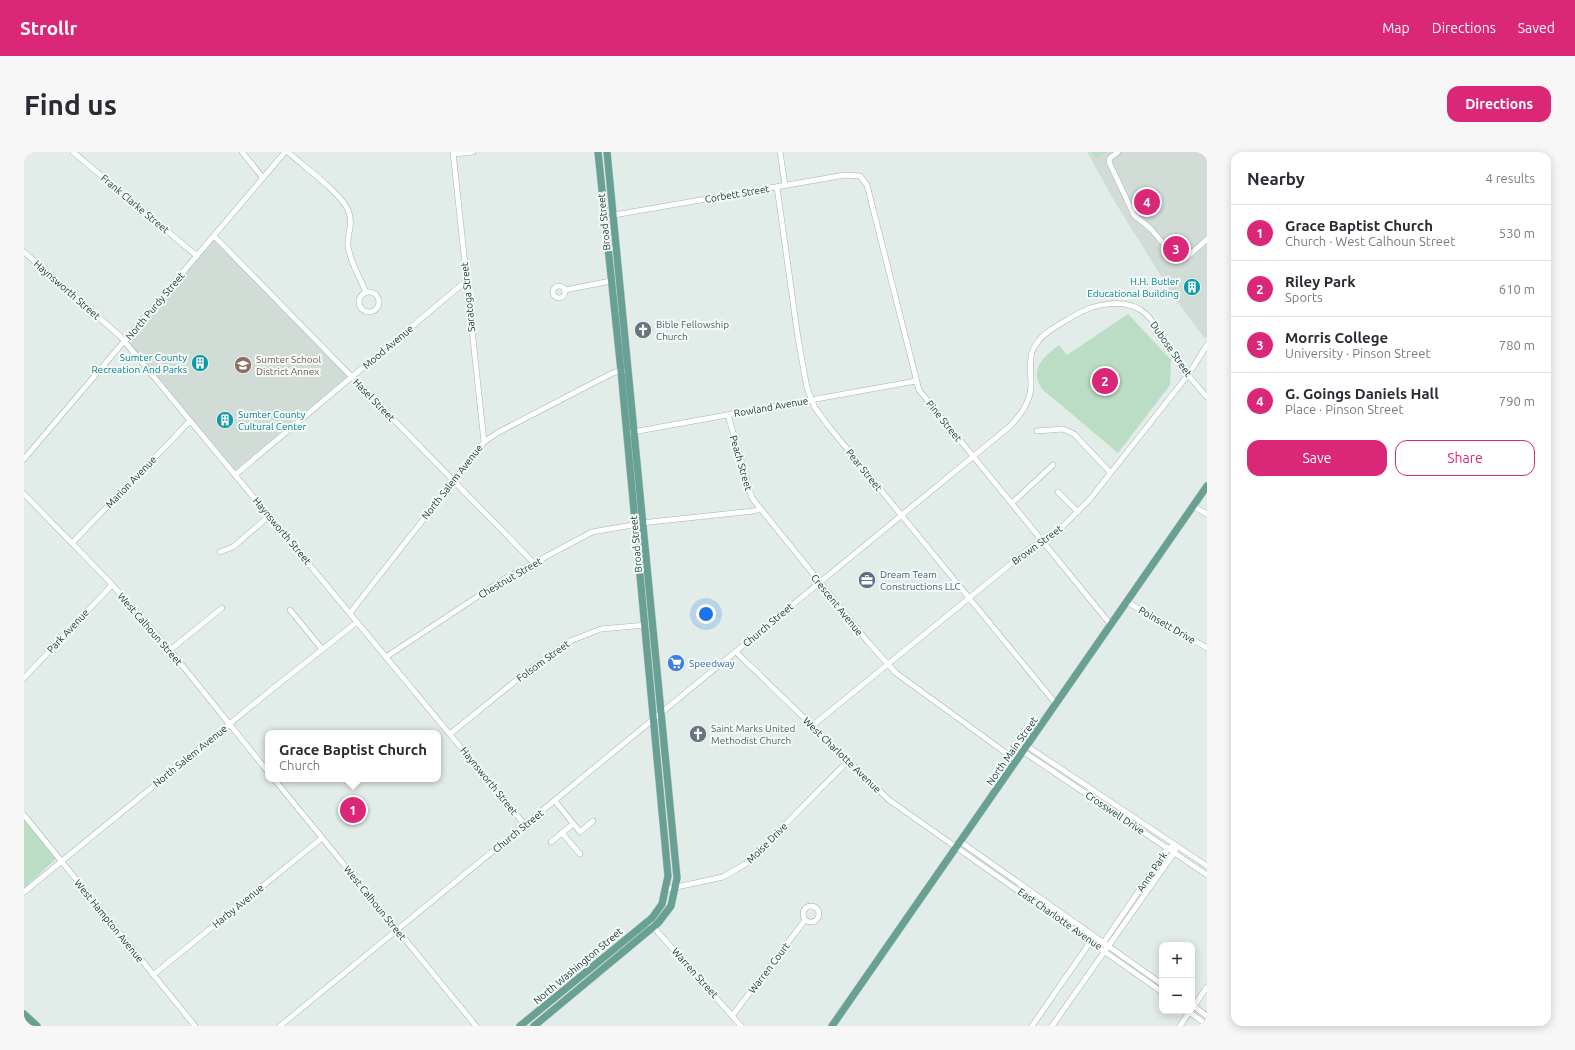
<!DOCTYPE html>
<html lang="en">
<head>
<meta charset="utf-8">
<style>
	:root { --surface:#fff; --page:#f7f7f7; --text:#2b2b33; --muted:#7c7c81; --line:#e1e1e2; --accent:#db2777 }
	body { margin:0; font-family:Ubuntu,sans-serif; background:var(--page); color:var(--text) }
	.controls { position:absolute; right:12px; bottom:12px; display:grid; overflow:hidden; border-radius:8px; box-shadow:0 2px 10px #0003 }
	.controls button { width:36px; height:36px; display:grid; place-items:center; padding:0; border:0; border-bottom:1px solid var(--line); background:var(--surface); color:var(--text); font:20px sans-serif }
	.you { position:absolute; left:682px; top:462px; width:14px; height:14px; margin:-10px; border:3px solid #fff; border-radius:50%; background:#1a73e8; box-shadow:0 0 0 6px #1a73e833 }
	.badge { display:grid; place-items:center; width:26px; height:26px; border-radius:50%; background:var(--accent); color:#fff; font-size:13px; font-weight:700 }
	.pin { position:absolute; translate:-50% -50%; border:2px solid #fff; box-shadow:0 1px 4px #0006 }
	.popup { position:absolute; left:241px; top:578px; width:176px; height:52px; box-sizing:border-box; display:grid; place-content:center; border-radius:8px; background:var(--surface); filter:drop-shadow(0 1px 3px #0005); font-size:13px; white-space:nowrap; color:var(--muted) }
	.popup b { font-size:15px; color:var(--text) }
	.popup::after { content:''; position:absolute; left:50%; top:100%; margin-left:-8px; border:8px solid transparent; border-top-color:var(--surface) }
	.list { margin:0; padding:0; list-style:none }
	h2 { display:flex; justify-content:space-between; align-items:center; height:52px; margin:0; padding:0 16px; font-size:17px }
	h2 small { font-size:13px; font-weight:400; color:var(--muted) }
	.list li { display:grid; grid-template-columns:26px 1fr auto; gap:12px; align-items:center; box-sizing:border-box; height:56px; padding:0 16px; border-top:1px solid var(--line) }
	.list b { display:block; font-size:15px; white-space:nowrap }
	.list p { margin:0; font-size:13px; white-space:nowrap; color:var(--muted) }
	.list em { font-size:13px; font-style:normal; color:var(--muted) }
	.actions { display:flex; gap:8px; padding:12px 16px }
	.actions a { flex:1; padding:9px 0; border:1px solid var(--accent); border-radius:12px; text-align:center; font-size:14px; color:var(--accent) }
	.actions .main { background:var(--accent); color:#fff }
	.map { position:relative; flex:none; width:1183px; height:874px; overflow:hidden; border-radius:12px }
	header { display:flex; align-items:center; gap:24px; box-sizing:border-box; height:56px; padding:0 20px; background:var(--accent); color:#fff }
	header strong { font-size:19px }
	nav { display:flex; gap:22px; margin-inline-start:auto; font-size:14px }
	.intro { display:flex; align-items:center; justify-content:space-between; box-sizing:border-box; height:96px; padding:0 24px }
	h1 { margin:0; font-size:28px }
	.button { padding:10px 18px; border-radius:12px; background:var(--accent); color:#fff; font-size:14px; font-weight:700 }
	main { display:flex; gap:24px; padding:0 24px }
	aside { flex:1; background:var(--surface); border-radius:12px; box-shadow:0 2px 10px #0003 }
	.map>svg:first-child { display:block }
	.built { fill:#d1dcd7 }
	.green { fill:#bcddc5 }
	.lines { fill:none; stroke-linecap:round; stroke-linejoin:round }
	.minor-casing { stroke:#a5b4af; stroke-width:6 }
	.major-casing { stroke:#c1c9c7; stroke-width:8 }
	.minor { stroke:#fff; stroke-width:5 }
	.major { stroke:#68a194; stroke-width:7 }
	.labels { text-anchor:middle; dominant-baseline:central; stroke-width:4; stroke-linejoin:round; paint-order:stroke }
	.street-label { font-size:10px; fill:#223d37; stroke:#f3f9f6 }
	.culture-label { font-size:10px; fill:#0d838f; stroke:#f3f9f6; text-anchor:end }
	.worship-label { font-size:10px; fill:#5b616d; stroke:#f3f9f6; text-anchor:start }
	.education-label { font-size:10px; fill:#785e54; stroke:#f3f9f6; text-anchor:start }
	.service-label { font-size:10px; fill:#4e5e75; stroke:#f3f9f6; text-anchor:start }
	.shop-label { font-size:10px; fill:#366cbe; stroke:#f3f9f6; text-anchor:start }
</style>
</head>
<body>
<header>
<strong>Strollr</strong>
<nav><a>Map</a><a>Directions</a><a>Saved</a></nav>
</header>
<div class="intro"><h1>Find us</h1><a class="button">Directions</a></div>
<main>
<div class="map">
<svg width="1183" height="874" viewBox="0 0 1183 874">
	<rect width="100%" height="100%" fill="#e2ece8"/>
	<g class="built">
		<path d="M1063,0H1183V185L1181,187L1150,145L1091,50Z"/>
		<path d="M190,84L328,225L211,323L100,190Z"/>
	</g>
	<g class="green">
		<path d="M1067,0H1084L1072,7Z"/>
		<path d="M1104,162L1147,208L1146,233L1094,301L1018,237C1016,233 1013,228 1013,224C1012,210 1025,201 1035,193L1043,203Z"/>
		<path d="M0,663L34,705L0,736Z"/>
	</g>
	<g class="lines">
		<defs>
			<g id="minor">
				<path d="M49,0L173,104"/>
				<path d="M218,0L239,26"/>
				<path d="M264,0C279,14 316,40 324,58C330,71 323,81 324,94C326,110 336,126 342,140"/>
				<path d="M429,0L460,290"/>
				<path d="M756,0L761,33"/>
				<path d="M1094,0L1086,6L1085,10L1110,63L1127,77L1153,108L1161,107L1183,87"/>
				<path d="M430,2L449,0"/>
				<path d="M753,35L774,186L783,236L791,256L806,276L1032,552"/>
				<path d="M590,63L821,23L836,24L843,33L895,238L1087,473"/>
				<path d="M190,84L510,411"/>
				<path d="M0,100L96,184L501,673"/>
				<circle cx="535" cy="140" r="6"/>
				<path d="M541,138L587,129"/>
				<circle cx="345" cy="150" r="10"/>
				<path d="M704,263L728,346L844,490L872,521L993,609"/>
				<path d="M1013,279L1039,277L1050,282L1086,320"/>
				<path d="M603,281L892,229"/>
				<path d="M0,307L261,0"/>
				<path d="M211,323L442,129"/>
				<path d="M1034,340L1054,360"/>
				<path d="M0,342L82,426L141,492L244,620"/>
				<path d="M988,351L1029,313"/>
				<path d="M1169,354L1183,362"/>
				<path d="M48,391L166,269"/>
				<path d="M196,400L209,395L245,364"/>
				<path d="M1103,450L1183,496"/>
				<path d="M266,458L298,497"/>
				<path d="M326,461L460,290L473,281L573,229L591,220L599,219"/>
				<path d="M146,498L198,456"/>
				<path d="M712,500L865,648L1138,840"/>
				<path d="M362,505L480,427L568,380L626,370L730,359L736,357"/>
				<path d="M0,526L88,433"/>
				<path d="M788,574L988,411L1006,396L1027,386L1066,347L1164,223L1183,193"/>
				<path d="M426,582L505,518L546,489L577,477L622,473"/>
				<path d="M1003,594L1183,714"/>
				<path d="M1000,600L1183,723"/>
				<path d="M250,627L452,874"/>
				<path d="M531,649L556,680L569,669"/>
				<path d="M0,663L171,874"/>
				<path d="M538,681L556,702"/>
				<path d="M527,690L549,672"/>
				<path d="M937,690L1138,832"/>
				<path d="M643,737L699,725L723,711L824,609"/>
				<path d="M0,740L247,538L333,470"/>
				<circle cx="787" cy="762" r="8"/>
				<path d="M624,769L717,874"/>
				<path d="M1080,793V790L1144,696L1147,695"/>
				<path d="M129,823L298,686"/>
				<path d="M1168,853L1183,864"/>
				<path d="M1168,857L1183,835"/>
				<path d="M1164,859L1183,873"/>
				<path d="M708,864L781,768"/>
				<path d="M256,874L985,275C996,264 1007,249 1007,233C1007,222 1005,211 1008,200C1014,183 1034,173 1048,165C1068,152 1102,144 1122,162C1133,172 1139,188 1147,200C1157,216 1170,230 1183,245"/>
				<path d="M1008,874L1069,786"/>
				<path d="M1028,874L1150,701L1153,694"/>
				<path d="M1156,874L1166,859"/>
			</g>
			<g id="major">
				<path d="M0,862L13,874"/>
				<path d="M496,874L628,766L638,752L644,724L597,219L574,0"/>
				<path d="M510,874L634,771L647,754L653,726L583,0"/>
				<path d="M808,874L1183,334"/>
			</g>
		</defs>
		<use href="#minor" class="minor-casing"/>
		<use href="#major" class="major-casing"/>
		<use href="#minor" class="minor"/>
		<use href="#major" class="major"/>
	</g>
	<defs>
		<symbol id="building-disc" viewBox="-11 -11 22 22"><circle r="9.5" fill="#0f9aa8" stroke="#f3f9f6"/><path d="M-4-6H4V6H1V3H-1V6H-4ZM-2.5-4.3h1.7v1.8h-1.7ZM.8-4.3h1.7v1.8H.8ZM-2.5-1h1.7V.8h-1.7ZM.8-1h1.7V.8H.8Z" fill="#fff"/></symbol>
		<symbol id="church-disc" viewBox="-11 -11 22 22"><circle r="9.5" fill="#6b7280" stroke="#f3f9f6"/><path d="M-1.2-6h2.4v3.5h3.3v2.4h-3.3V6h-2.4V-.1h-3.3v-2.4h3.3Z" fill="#fff"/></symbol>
		<symbol id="school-disc" viewBox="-11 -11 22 22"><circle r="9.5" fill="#8d6e63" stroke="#f3f9f6"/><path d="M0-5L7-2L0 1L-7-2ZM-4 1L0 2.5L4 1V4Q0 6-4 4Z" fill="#fff"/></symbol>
		<symbol id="office-disc" viewBox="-11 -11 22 22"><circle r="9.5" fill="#5c6f8a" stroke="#f3f9f6"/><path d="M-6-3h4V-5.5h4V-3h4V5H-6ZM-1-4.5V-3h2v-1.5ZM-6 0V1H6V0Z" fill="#fff"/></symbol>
		<symbol id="supermarket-disc" viewBox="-11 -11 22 22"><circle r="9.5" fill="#3f7fe0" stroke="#f3f9f6"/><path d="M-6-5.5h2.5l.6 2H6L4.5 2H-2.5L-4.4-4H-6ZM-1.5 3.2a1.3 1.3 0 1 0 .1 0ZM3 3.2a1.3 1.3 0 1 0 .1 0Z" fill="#fff"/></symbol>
	</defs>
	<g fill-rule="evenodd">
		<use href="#building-disc" x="1158" y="125" width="20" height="20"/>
		<use href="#church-disc" x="609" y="168" width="20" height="20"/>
		<use href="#building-disc" x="166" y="201" width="20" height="20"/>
		<use href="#school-disc" x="209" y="203" width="20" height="20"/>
		<use href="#building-disc" x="191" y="258" width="20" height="20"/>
		<use href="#office-disc" x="833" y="418" width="20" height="20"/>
		<use href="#supermarket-disc" x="642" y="501" width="20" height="20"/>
		<use href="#church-disc" x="664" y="572" width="20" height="20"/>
	</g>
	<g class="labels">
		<g class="street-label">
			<text transform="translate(713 42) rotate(-10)">Corbett Street</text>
			<text transform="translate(111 52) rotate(40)">Frank Clarke Street</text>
			<text transform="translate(580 70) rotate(-96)">Broad Street</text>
			<text transform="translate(43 138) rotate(41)">Haynsworth Street</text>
			<text transform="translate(444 145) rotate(-96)">Saratoga Street</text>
			<text transform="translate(131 154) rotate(-50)">North Purdy Street</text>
			<text transform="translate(364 195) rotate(-40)">Mood Avenue</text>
			<text transform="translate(1147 197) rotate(55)">Dubose Street</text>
			<text transform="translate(350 248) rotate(46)">Hasel Street</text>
			<text transform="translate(747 255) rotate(-10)">Rowland Avenue</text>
			<text transform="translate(920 269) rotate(51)">Pine Street</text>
			<text transform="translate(717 311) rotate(74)">Peach Street</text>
			<text transform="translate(840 318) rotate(51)">Pear Street</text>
			<text transform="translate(107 330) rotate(-46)">Marion Avenue</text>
			<text transform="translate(428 330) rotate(-52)">North Salem Avenue</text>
			<text transform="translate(258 379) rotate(50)">Haynsworth Street</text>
			<text transform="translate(612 392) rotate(-95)">Broad Street</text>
			<text transform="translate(1013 393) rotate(-36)">Brown Street</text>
			<text transform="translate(486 426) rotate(-30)">Chestnut Street</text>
			<text transform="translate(813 453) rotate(51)">Crescent Avenue</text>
			<text transform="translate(744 473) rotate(-40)">Church Street</text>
			<text transform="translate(1143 473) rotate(30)">Poinsett Drive</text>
			<text transform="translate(126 477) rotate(49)">West Calhoun Street</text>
			<text transform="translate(44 479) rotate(-47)">Park Avenue</text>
			<text transform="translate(519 509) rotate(-36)">Folsom Street</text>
			<text transform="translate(988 599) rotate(-55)">North Main Street</text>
			<text transform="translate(818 603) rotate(44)">West Charlotte Avenue</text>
			<text transform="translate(166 604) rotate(-39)">North Salem Avenue</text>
			<text transform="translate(465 629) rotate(51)">Haynsworth Street</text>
			<text transform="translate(1091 661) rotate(34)">Crosswell Drive</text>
			<text transform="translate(494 679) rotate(-39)">Church Street</text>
			<text transform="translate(743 691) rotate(-45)">Moise Drive</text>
			<text transform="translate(1128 720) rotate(-56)">Anne Park</text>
			<text transform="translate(351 751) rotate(51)">West Calhoun Street</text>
			<text transform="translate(214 754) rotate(-39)">Harby Avenue</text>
			<text transform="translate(1036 767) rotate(35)">East Charlotte Avenue</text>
			<text transform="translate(85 769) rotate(51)">West Hampton Avenue</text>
			<text transform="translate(554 814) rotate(-40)">North Washington Street</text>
			<text transform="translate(745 816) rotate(-53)">Warren Court</text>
			<text transform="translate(671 821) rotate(48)">Warren Street</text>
		</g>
		<g class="culture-label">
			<text x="1155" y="129">H.H. Butler<tspan x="1155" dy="12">Educational Building</tspan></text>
			<text x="163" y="205">Sumter County<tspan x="163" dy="12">Recreation And Parks</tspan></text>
			<text x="214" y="262" text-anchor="start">Sumter County<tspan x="214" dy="12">Cultural Center</tspan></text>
		</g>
		<g class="worship-label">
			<text x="632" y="172">Bible Fellowship<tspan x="632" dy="12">Church</tspan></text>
			<text x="687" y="576">Saint Marks United<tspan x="687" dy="12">Methodist Church</tspan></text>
		</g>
		<g class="education-label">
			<text x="232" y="207">Sumter School<tspan x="232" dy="12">District Annex</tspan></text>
		</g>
		<g class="service-label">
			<text x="856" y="422">Dream Team<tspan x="856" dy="12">Constructions LLC</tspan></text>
		</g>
		<g class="shop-label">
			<text x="665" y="511">Speedway</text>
		</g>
	</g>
</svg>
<div class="controls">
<button>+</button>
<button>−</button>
</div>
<div class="you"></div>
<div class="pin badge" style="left:329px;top:658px">1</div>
<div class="popup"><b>Grace Baptist Church</b>Church</div>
<div class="pin badge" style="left:1081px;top:229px">2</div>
<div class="pin badge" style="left:1152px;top:97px">3</div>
<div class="pin badge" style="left:1123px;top:50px">4</div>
</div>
<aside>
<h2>Nearby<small>4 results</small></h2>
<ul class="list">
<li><span class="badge">1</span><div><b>Grace Baptist Church</b><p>Church · West Calhoun Street</p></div><em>530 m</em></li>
<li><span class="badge">2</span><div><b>Riley Park</b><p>Sports</p></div><em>610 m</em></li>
<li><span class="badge">3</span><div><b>Morris College</b><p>University · Pinson Street</p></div><em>780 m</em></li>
<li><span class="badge">4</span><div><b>G. Goings Daniels Hall</b><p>Place · Pinson Street</p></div><em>790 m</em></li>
</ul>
<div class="actions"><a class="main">Save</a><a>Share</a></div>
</aside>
</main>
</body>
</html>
